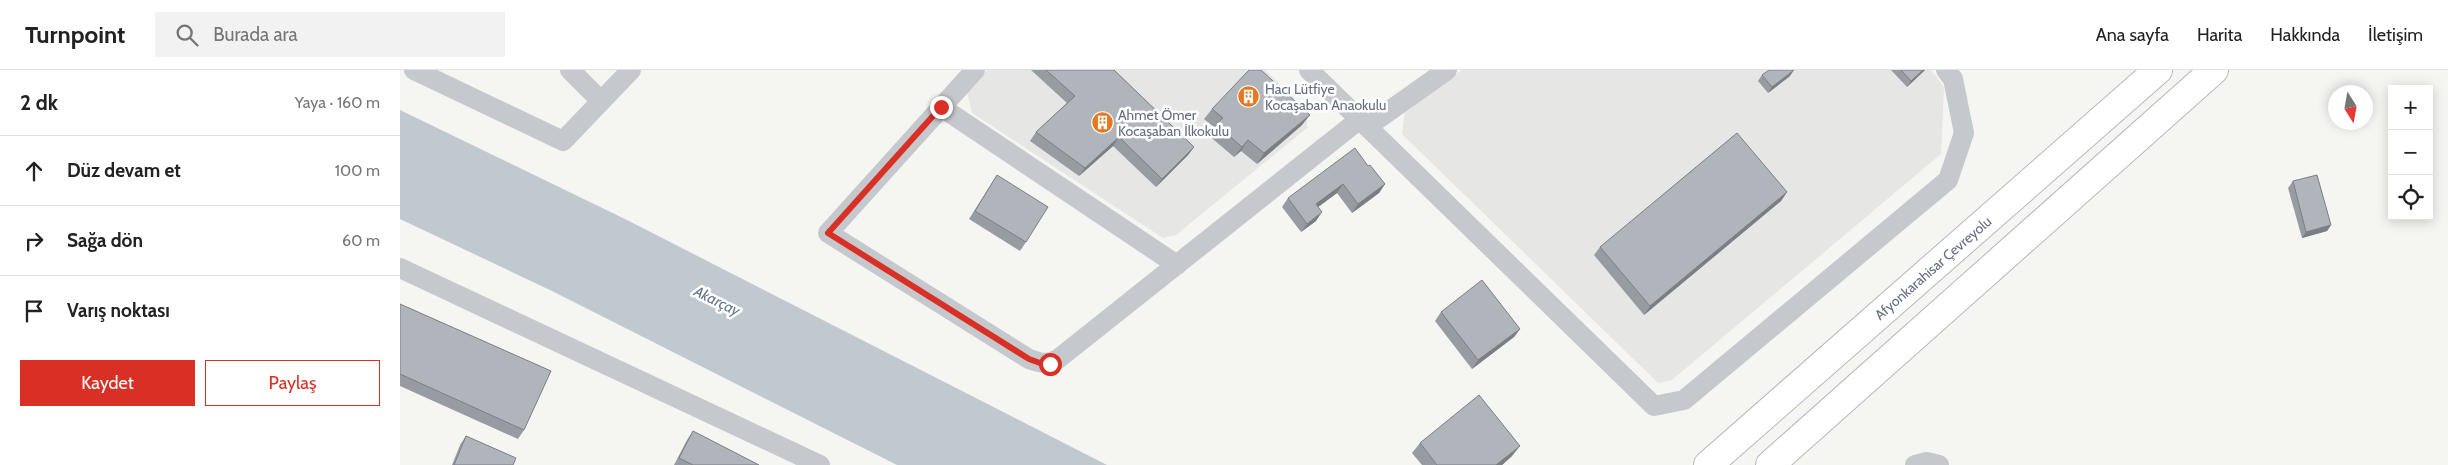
<!DOCTYPE html>
<html lang="tr">
<head>
<meta charset="utf-8">
<style>
	:root { --surface:#fff; --page:#f2f2f2; --text:#222; --muted:#767676; --line:#e0e0e0; --accent:#d93025 }
	body { margin:0; font-family:Cabin,sans-serif; background:var(--page); color:var(--text) }
	.controls { position:absolute; right:15px; top:15px; display:grid; overflow:hidden; border-radius:0px; box-shadow:0 2px 12px #0003 }
	.controls button { width:45px; height:45px; display:grid; place-items:center; padding:0; border:0; border-bottom:1px solid var(--line); background:var(--surface); color:var(--text); font:25px sans-serif }
	.compass { position:absolute; left:1928px; top:15px; width:45px; height:45px; border-radius:50%; background:var(--surface); box-shadow:0 2px 12px #0003; rotate:169deg }
	.stop { position:absolute; width:15px; height:15px; margin:-11px; border:4px solid #d93025; border-radius:50%; background:#fff }
	.stop.end { background:#d93025; border-color:#fff; box-shadow:0 1px 5px #0008 }
	.list { margin:0; padding:0; list-style:none }
	h2 { display:flex; justify-content:space-between; align-items:center; height:65px; margin:0; padding:0 20px; font-size:21px }
	h2 small { font-size:16px; font-weight:400; color:var(--muted) }
	.list li { display:grid; grid-template-columns:32px 1fr auto; gap:15px; align-items:center; box-sizing:border-box; height:70px; padding:0 20px; border-top:1px solid var(--line) }
	.list b { display:block; font-size:19px; white-space:nowrap }
	.list em { font-size:16px; font-style:normal; color:var(--muted) }
	.actions { display:flex; gap:10px; padding:15px 20px }
	.actions a { flex:1; padding:11px 0; border:1px solid var(--accent); border-radius:0px; text-align:center; font-size:18px; color:var(--accent) }
	.actions .main { background:var(--accent); color:#fff }
	.icon { flex:none; width:28px; height:28px; fill:none; stroke:currentColor; stroke-width:2; stroke-linecap:round; stroke-linejoin:round }
	.map { position:relative; flex:none; width:2048px; height:395px; overflow:hidden }
	header { display:flex; align-items:center; gap:30px; box-sizing:border-box; height:70px; padding:0 25px; background:var(--surface); border-bottom:1px solid var(--line) }
	header strong { font-size:24px }
	nav { display:flex; gap:28px; margin-inline-start:auto; font-size:18px }
	.search { width:350px; height:45px; background:var(--page); display:flex; align-items:center; gap:12px; box-sizing:border-box; padding:0 18px; border-radius:0px; color:var(--muted); font-size:19px }
	main { display:flex }
	aside { flex:1; background:var(--surface) }
	.map>svg:first-child { display:block }
	.built { fill:#e6e6e5 }
	.water { fill:#c1c9d0 }
	.lines { fill:none; stroke-linecap:round; stroke-linejoin:round }
	.highway-casing { stroke:#b5b8bc; stroke-width:30 }
	.street { stroke:#c5c8cc; stroke-width:20 }
	.highway { stroke:#fff; stroke-width:28 }
	.wall { fill:#979ca2 }
	.shaded-wall { fill:#7b7f84 }
	.building { fill:#b0b5bc; stroke:#7b7f84 }
	.route { stroke:#d93025; stroke-width:6 }
	.labels { text-anchor:middle; dominant-baseline:central; stroke-width:5; stroke-linejoin:round; paint-order:stroke }
	.poi-label { font-size:14px; fill:#636f84; stroke:#fff; text-anchor:start }
	.street-label { font-size:14px; fill:#636f84; stroke:#fff }
	.water-label { font-size:15px; font-style:italic; fill:#647788; stroke:#fff }
</style>
</head>
<body>
<header>
<strong>Turnpoint</strong>
<div class="search"><svg class="icon" aria-label="search" viewBox="0 0 24 24"><circle cx="10" cy="10" r="6"/><path d="M15 15l6 6"/></svg>Burada ara</div>
<nav><a>Ana sayfa</a><a>Harita</a><a>Hakkında</a><a>İletişim</a></nav>
</header>
<main>
<aside>
<h2>2 dk<small>Yaya · 160 m</small></h2>
<ul class="list">
<li><svg class="icon" aria-label="ahead" viewBox="0 0 24 24"><path d="M12 20V5M6 11l6-6 6 6"/></svg><div><b>Düz devam et</b></div><em>100 m</em></li>
<li><svg class="icon" aria-label="right" viewBox="0 0 24 24"><path d="M7 20v-9h11M14 6l5 5-5 5"/></svg><div><b>Sağa dön</b></div><em>60 m</em></li>
<li><svg class="icon" aria-label="arrive" viewBox="0 0 24 24"><path d="M6 21V4h12l-3 4 3 4H6"/></svg><div><b>Varış noktası</b></div></li>
</ul>
<div class="actions"><a class="main">Kaydet</a><a>Paylaş</a></div>
</aside>
<div class="map">
<svg width="2048" height="395" viewBox="0 0 2048 395">
	<rect width="100%" height="100%" fill="#f5f6f2"/>
	<g class="built">
		<path d="M587,0H865L907,40V58L776,165L763,168L572,43L567,22Z"/>
		<path d="M1062,0H1531L1544,17L1541,84L1272,310L1258,313L1002,64L1005,41Z"/>
	</g>
	<path class="water" d="M0,40L227,150L707,395H497L152,221L0,149Z"/>
	<g class="lines">
		<defs>
			<g id="highway">
				<path d="M1308,395L1758,0"/>
				<path d="M1370,395L1814,0"/>
			</g>
		</defs>
		<use href="#highway" class="highway-casing"/>
		<g class="street">
			<path d="M14,0L163,71L231,0"/>
			<path d="M170,0L201,31"/>
			<path d="M575,0L428,163L629,289C640,293 647,295 658,289L960,49"/>
			<path d="M909,0L1254,336L1284,330L1548,110L1564,63L1553,9L1546,0"/>
			<path d="M541,37L777,195"/>
			<path d="M968,56L1047,0"/>
			<path d="M0,198L420,395"/>
			<path d="M1515,395L1527,392L1539,395"/>
		</g>
		<use href="#highway" class="highway"/>
	</g>
	<g class="wall">
		<path d="M631,0H714L794,77L788,85L756,117L713,76L679,106L630,71L636,62L667,33Z"/>
		<path d="M1491,0H1525L1507,17Z"/>
		<path d="M1362,5L1390,6L1368,23L1358,11Z"/>
		<path d="M812,39L902,55L857,94L841,81L834,87L808,65L814,57L804,49Z"/>
		<path d="M968,96L985,114L979,123L952,143L937,123L918,137L916,151L901,162L882,137L888,128Z"/>
		<path d="M597,105L626,172L620,181L569,149Z"/>
		<path d="M1893,111L1931,155L1927,161L1902,168L1888,118Z"/>
		<path d="M1387,122L1381,131L1244,245L1194,185L1200,177Z"/>
		<path d="M0,234L124,360L118,369L0,316Z"/>
		<path d="M1041,242L1120,259L1114,267L1072,299L1035,251Z"/>
		<path d="M293,361L359,395H274L287,370Z"/>
		<path d="M66,366L113,395H52L60,375Z"/>
		<path d="M1020,373L1112,386L1102,395H1022L1012,383Z"/>
	</g>
	<g class="shaded-wall">
		<path d="M1394,0L1390,6L1368,23L1372,17Z"/>
		<path d="M1523,0H1525L1507,17L1511,11Z"/>
		<path d="M910,45L902,55L857,94L864,83Z"/>
		<path d="M719,67L713,76L679,106L685,98Z"/>
		<path d="M848,70L841,81L834,87L842,77Z"/>
		<path d="M794,77L788,85L756,117L762,109Z"/>
		<path d="M943,114L937,123L910,143L916,134Z"/>
		<path d="M985,114L979,123L952,143L958,134Z"/>
		<path d="M1387,122L1381,131L1244,245L1250,236Z"/>
		<path d="M922,142L916,151L901,162L907,154Z"/>
		<path d="M1931,155L1927,161L1902,168L1906,162Z"/>
		<path d="M1120,259L1114,267L1072,299L1078,290Z"/>
		<path d="M1120,376L1112,386L1102,395H1096Z"/>
	</g>
	<g class="building">
		<path d="M646,0H714L794,77L762,109L719,67L685,98L636,62L675,26Z"/>
		<path d="M849,0H861L910,45L864,83L848,70L842,77L816,54L823,48L812,39Z"/>
		<path d="M1369,0H1394L1372,17L1362,5Z"/>
		<path d="M1501,0H1523L1511,11Z"/>
		<path d="M1337,63L1387,122L1250,236L1200,177Z"/>
		<path d="M955,78L968,96L970,95L985,114L958,134L943,114L916,134L922,142L907,154L888,128Z"/>
		<path d="M597,105L648,137L626,172L575,141Z"/>
		<path d="M1917,105L1931,155L1906,162L1893,111Z"/>
		<path d="M1082,210L1120,259L1078,290L1041,242Z"/>
		<path d="M0,234L151,301L124,360L0,304Z"/>
		<path d="M1079,325L1120,376L1096,395H1037L1020,373Z"/>
		<path d="M293,361L359,395H293L279,388Z"/>
		<path d="M66,366L116,388L113,395H54Z"/>
	</g>
	<g class="lines">
		<path class="route" d="M541,37L428,163L629,289L640,293L650,294"/>
	</g>
	<defs>
		<symbol id="building-disc" viewBox="-11 -11 22 22"><circle r="9.5" fill="#ea761e" stroke="#fff"/><path d="M-4-6H4V6H1V3H-1V6H-4ZM-2.5-4.3h1.7v1.8h-1.7ZM.8-4.3h1.7v1.8H.8ZM-2.5-1h1.7V.8h-1.7ZM.8-1h1.7V.8H.8Z" fill="#fff"/></symbol>
	</defs>
	<g fill-rule="evenodd">
		<use href="#building-disc" x="836" y="14" width="25" height="25"/>
		<use href="#building-disc" x="690" y="40" width="25" height="25"/>
	</g>
	<g class="labels">
		<g class="poi-label">
			<text x="865" y="19">Hacı Lütfiye<tspan x="865" dy="16">Kocaşaban Anaokulu</tspan></text>
			<text x="718" y="45">Ahmet Ömer<tspan x="718" dy="16">Kocaşaban İlkokulu</tspan></text>
		</g>
		<g class="street-label">
			<text transform="translate(1533 198) rotate(-41)">Afyonkarahisar Çevreyolu</text>
		</g>
		<g class="water-label">
			<text transform="translate(317 231) rotate(26)">Akarçay</text>
		</g>
	</g>
</svg>
<div class="controls">
<button>+</button>
<button>−</button>
<button><svg class="icon" aria-label="locate" viewBox="0 0 24 24"><circle cx="12" cy="12" r="6"/><path d="M12 2v4M12 18v4M2 12h4M18 12h4"/></svg></button>
</div>
<svg class="compass" viewBox="-18 -18 36 36"><path d="M0-13l5 13h-10z" fill="#e53935"/><path d="M0 13l5-13h-10z" fill="#767676"/></svg>
<div class="stop" style="left:650px;top:294px"></div>
<div class="stop end" style="left:541px;top:37px"></div>
</div>
</main>
</body>
</html>
